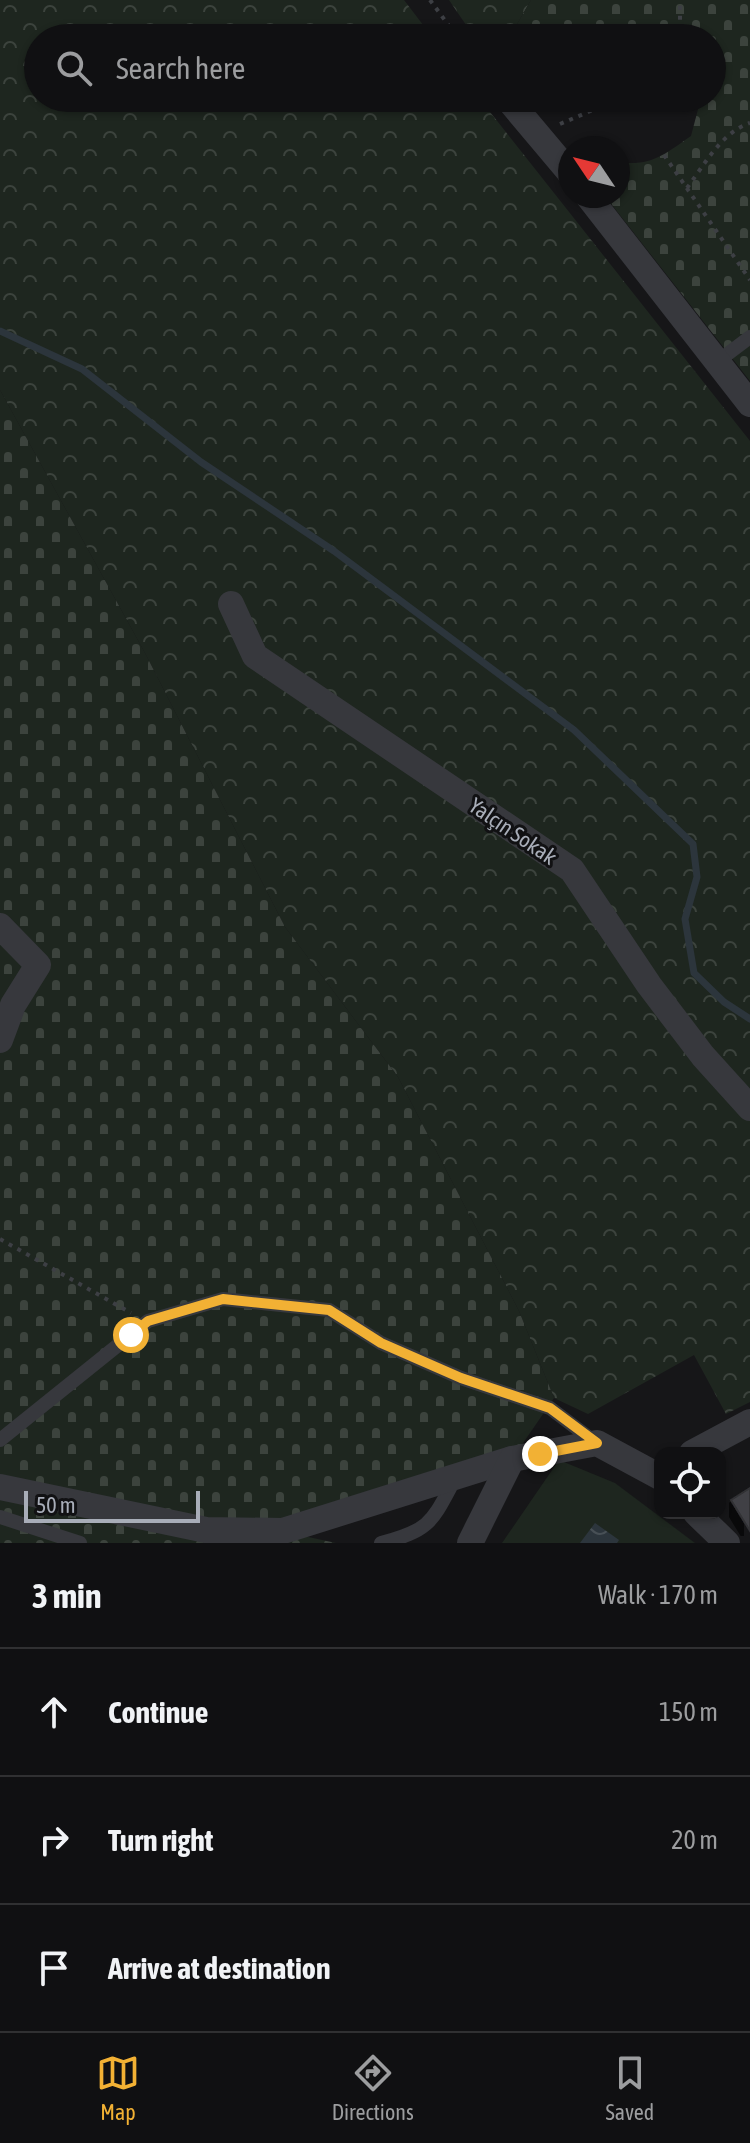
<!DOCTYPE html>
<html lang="en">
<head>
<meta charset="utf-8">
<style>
	:root { --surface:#101012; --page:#19191b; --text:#f1f3f6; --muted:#9c9d9f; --line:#303032; --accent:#f2b134 }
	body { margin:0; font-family:"Asap Condensed",sans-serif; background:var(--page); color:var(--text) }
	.controls { position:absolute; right:24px; bottom:24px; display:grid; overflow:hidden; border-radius:16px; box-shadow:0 2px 6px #0004 }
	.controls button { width:72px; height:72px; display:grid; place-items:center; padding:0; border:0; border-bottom:2px solid var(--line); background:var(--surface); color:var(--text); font:40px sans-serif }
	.compass { position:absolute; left:558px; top:136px; width:72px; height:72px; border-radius:50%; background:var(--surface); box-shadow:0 2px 6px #0004; rotate:305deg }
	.scale { position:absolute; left:24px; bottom:20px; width:176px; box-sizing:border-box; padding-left:8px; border:4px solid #a8adb8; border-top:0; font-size:22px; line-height:28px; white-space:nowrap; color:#a8adb8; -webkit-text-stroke:6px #111113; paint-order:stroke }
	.stop { position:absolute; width:24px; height:24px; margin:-18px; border:6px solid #f2b134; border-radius:50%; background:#fff }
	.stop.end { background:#f2b134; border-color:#fff; box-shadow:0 2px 8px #0008 }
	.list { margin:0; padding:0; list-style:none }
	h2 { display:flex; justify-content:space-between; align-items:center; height:104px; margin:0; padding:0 32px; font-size:34px }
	h2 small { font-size:26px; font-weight:400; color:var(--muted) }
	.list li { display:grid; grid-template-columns:52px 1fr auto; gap:24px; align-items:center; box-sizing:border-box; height:128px; padding:0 32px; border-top:2px solid var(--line) }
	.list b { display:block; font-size:30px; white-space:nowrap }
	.list em { font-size:26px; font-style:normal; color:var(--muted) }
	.icon { flex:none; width:44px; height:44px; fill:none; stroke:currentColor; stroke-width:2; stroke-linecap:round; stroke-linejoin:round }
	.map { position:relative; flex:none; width:750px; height:1543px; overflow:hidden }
	.search { position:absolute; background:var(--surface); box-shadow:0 2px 6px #0004; left:24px; right:24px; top:24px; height:88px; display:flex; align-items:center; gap:20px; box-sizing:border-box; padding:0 28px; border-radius:44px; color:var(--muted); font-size:30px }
	.sheet { height:488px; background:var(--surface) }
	nav { display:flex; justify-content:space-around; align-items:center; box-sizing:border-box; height:112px; border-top:2px solid var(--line); background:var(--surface); font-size:22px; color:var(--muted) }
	nav a { display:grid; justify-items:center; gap:4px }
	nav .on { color:var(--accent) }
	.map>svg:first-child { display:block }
	.grass { fill:#1e261f }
	.forest { fill:url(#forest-crowns) }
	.cemetery { fill:url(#cemetery-stones) }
	.water { fill:url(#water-waves) }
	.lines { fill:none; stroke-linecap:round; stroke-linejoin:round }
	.stream { stroke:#2c353c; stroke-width:7 }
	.building { fill:#404145; stroke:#303034; stroke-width:2; filter:url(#shadow) }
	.path { stroke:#3d3f44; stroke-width:4; stroke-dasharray:4 6; stroke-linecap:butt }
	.lane { stroke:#37383d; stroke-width:14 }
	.street { stroke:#37383d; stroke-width:26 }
	.route { stroke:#f2b134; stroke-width:10 }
	.labels { text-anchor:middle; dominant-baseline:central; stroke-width:6; stroke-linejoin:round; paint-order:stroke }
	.street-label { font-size:22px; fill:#a8adb8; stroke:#111113 }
</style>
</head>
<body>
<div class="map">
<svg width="750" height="1543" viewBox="0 0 750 1543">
	<defs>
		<pattern id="forest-crowns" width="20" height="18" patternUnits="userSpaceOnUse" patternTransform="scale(2)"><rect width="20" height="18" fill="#1e261f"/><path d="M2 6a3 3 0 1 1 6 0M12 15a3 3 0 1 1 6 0" fill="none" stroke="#3c433d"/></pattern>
		<pattern id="cemetery-stones" width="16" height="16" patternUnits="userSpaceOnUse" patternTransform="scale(2)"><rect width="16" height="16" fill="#1e261f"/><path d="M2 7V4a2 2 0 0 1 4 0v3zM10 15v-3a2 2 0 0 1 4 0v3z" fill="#3c433d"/></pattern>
		<pattern id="water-waves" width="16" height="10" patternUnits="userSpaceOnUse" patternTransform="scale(2)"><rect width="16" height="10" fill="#2c353c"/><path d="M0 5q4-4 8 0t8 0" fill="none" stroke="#485056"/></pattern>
		<filter id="shadow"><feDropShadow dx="-7" dy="7" stdDeviation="0" flood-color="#0009"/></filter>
	</defs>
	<rect width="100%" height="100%" fill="#161618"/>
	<path class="grass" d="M559,1460L615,1483L695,1543H502Z"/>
	<g class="forest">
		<path d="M0,0H404L433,38H38V98H479L750,441V1402L726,1414L694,1355L588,1414L554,1398L519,1311L398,1077L285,927L145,653L0,390Z"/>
		<path d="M449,0H531L509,38H475Z"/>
	</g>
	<g class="cemetery">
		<path d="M531,0H750V381L605,196H618V162C651,167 665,154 691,136L701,98H712V38H509Z"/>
		<path d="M0,390L145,653L285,927L398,1077L519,1311L554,1398L512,1459L285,1532L336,1543H0Z"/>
	</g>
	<path class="water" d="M595,1523L619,1540L617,1543H580Z"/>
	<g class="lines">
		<path class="stream" d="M0,331L82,369L201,462L334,551L574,730L693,844L697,877L685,919L694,973L724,1002L750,1019"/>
	</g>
	<path class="building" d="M750,1488V1531L731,1500Z"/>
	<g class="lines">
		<g class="path">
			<path d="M430,0L458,38"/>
			<path d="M673,38L680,25V0"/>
			<path d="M560,124L621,98"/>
			<path d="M664,155L750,280"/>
			<path d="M687,188C704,165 722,132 750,123"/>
			<path d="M0,1239L131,1313"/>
		</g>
		<g class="lane">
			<path d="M717,362L750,337"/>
			<path d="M0,1440L148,1321L223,1299L329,1310L381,1343L461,1378L550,1408L596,1443"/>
			<path d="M0,1517L80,1543"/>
			<path d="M381,1543C432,1530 432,1521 456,1477"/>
		</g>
		<g class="street">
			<path d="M507,98L570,173"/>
			<path d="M588,196L750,404"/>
			<path d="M231,604L255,656L572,870L649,985L703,1056L750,1108"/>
			<path d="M0,926L38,965L13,1005L0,1040"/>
			<path d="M692,1453L750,1422"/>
			<path d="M0,1487L206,1530L283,1531L512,1459L597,1443L660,1477"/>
			<path d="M696,1513L727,1543"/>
			<path d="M470,1543L512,1459"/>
		</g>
	</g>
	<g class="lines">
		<path class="route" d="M131,1335L148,1321L223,1299L329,1310L381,1343L461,1378L550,1408L597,1443L540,1454"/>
	</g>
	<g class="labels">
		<g class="street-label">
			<text transform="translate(513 831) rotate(34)">Yalçın Sokak</text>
		</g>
	</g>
</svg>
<div class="controls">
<button><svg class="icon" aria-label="locate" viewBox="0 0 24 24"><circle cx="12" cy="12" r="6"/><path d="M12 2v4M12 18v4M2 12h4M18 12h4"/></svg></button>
</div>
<svg class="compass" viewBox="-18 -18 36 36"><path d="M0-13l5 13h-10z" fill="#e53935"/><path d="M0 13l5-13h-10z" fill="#9c9d9f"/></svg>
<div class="scale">50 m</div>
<div class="stop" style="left:131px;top:1335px"></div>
<div class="stop end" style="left:540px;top:1454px"></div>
<div class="search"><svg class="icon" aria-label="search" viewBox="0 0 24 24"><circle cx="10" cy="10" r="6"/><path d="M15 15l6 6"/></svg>Search here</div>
</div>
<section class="sheet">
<h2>3 min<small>Walk · 170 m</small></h2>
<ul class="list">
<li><svg class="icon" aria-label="ahead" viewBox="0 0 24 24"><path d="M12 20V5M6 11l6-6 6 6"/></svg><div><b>Continue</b></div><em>150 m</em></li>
<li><svg class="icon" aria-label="right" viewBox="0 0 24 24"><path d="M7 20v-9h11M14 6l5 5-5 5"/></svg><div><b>Turn right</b></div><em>20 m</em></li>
<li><svg class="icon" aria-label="arrive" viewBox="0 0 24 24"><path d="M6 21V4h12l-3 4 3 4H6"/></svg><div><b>Arrive at destination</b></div></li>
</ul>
</section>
<nav>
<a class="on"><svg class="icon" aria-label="map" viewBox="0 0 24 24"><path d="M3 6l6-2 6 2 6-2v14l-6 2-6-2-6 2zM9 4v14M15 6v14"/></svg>Map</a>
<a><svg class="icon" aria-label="directions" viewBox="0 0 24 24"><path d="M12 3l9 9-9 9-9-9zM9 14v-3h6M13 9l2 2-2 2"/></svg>Directions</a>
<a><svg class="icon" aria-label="saved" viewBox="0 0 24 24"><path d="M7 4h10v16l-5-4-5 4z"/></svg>Saved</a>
</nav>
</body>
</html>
